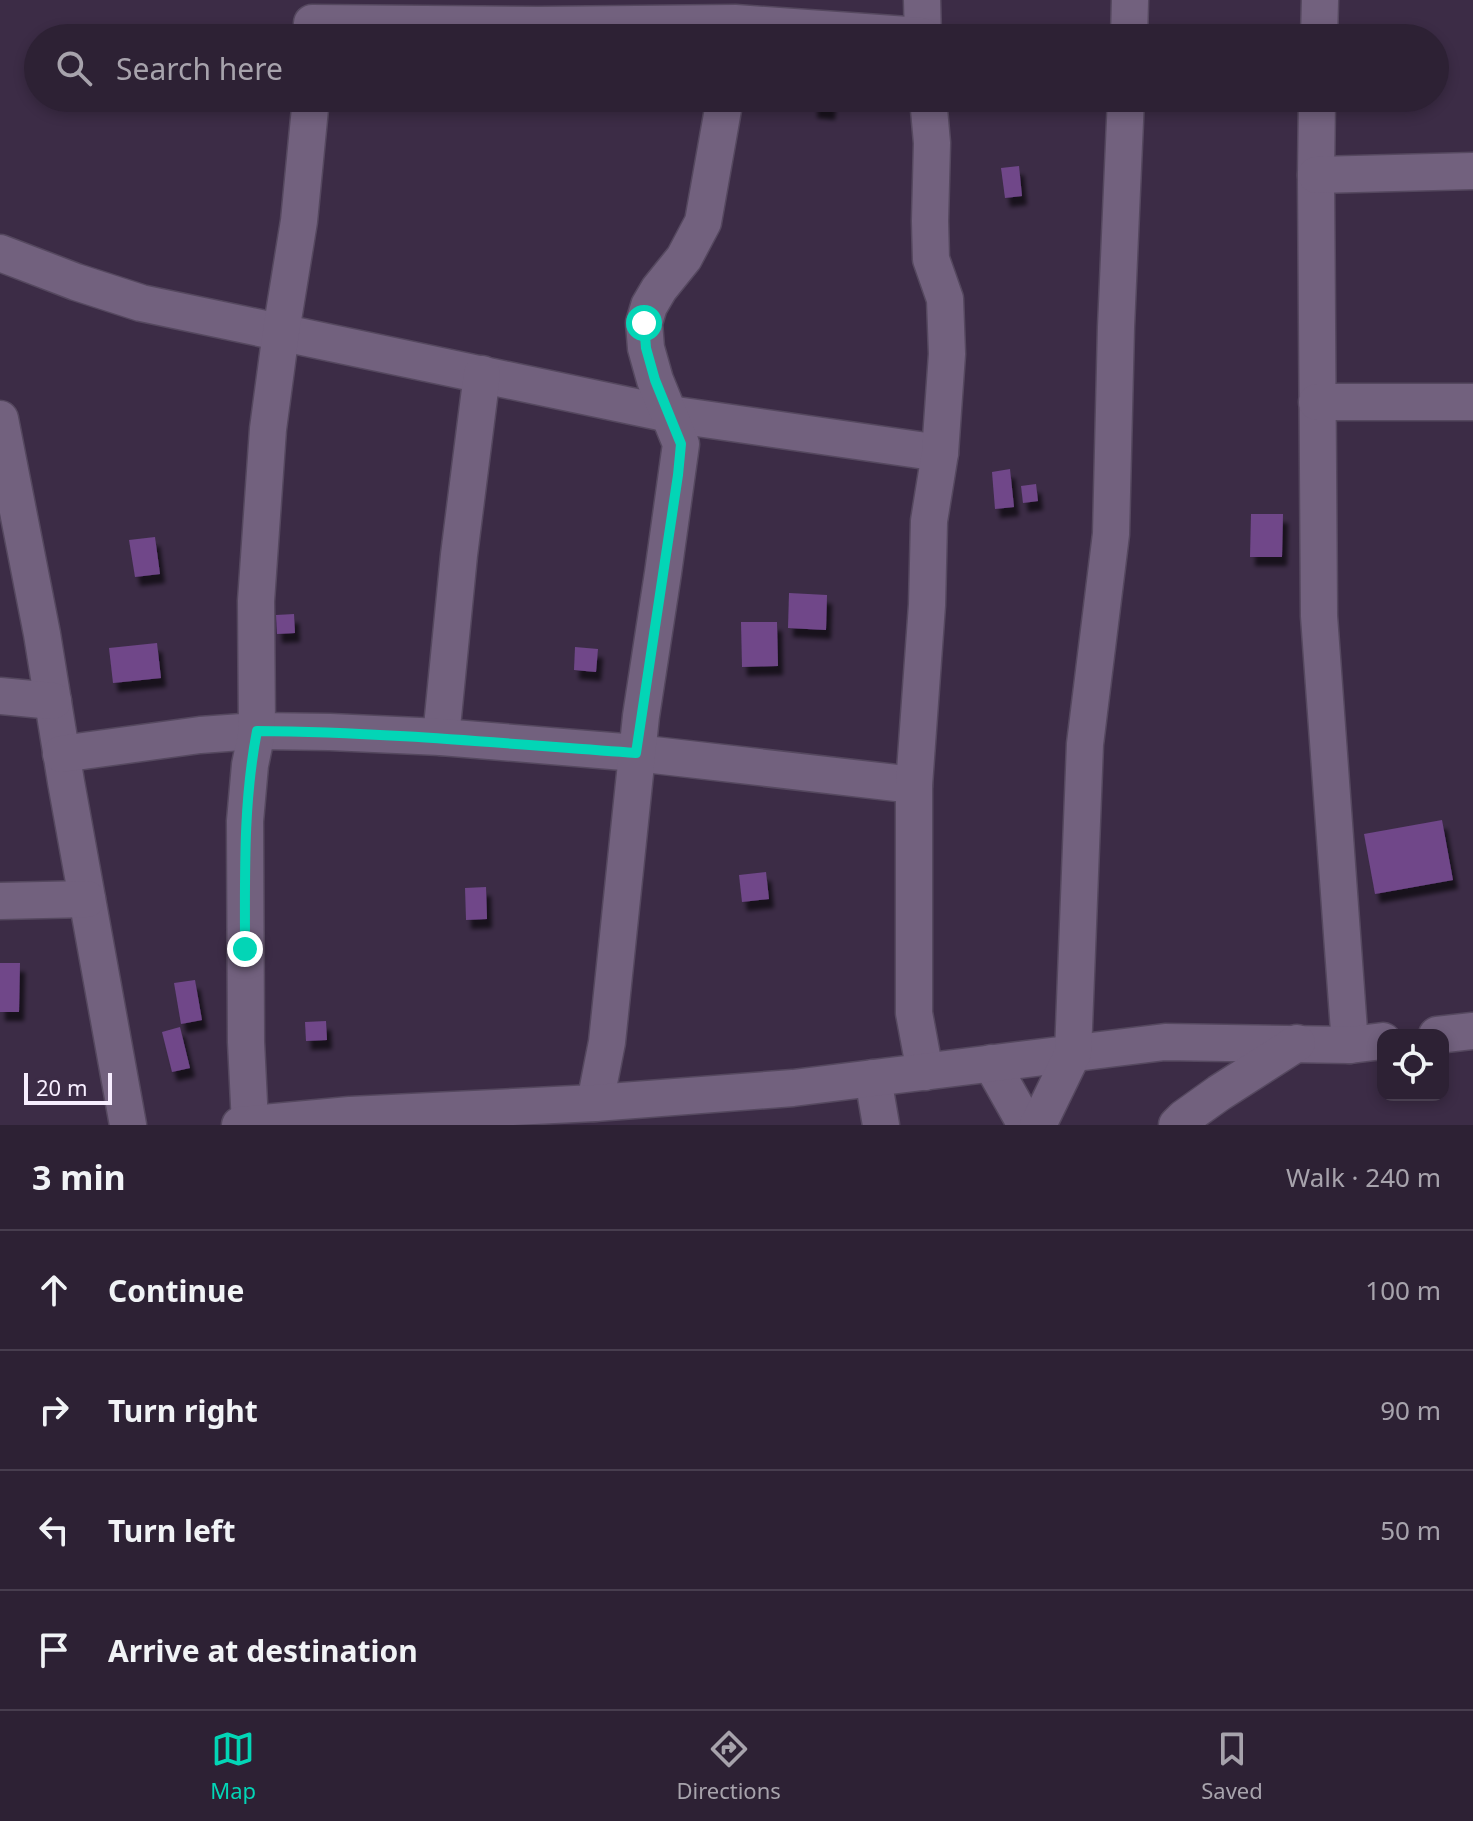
<!DOCTYPE html>
<html lang="en">
<head>
<meta charset="utf-8">
<style>
	:root { --surface:#2d2134; --page:#35293c; --text:#f1f3f6; --muted:#a7a3ac; --line:#483e4f; --accent:#03d5b6 }
	body { margin:0; font-family:"Noto Sans",sans-serif; background:var(--page); color:var(--text) }
	.controls { position:absolute; right:24px; bottom:24px; display:grid; overflow:hidden; border-radius:16px; box-shadow:0 4px 12px #0003 }
	.controls button { width:72px; height:72px; display:grid; place-items:center; padding:0; border:0; border-bottom:2px solid var(--line); background:var(--surface); color:var(--text); font:40px sans-serif }
	.scale { position:absolute; left:24px; bottom:20px; width:88px; box-sizing:border-box; padding-left:8px; border:4px solid #f7eeff; border-top:0; font-size:22px; line-height:28px; white-space:nowrap; color:#f7eeff; -webkit-text-stroke:6px #3c2c46; paint-order:stroke }
	.stop { position:absolute; width:24px; height:24px; margin:-18px; border:6px solid #03d5b6; border-radius:50%; background:#fff }
	.stop.end { background:#03d5b6; border-color:#fff; box-shadow:0 2px 8px #0008 }
	.list { margin:0; padding:0; list-style:none }
	h2 { display:flex; justify-content:space-between; align-items:center; height:104px; margin:0; padding:0 32px; font-size:34px }
	h2 small { font-size:26px; font-weight:400; color:var(--muted) }
	.list li { display:grid; grid-template-columns:52px 1fr auto; gap:24px; align-items:center; box-sizing:border-box; height:120px; padding:0 32px; border-top:2px solid var(--line) }
	.list b { display:block; font-size:30px; white-space:nowrap }
	.list em { font-size:26px; font-style:normal; color:var(--muted) }
	.icon { flex:none; width:44px; height:44px; fill:none; stroke:currentColor; stroke-width:2; stroke-linecap:round; stroke-linejoin:round }
	.map { position:relative; flex:none; width:1473px; height:1125px; overflow:hidden }
	.search { position:absolute; background:var(--surface); box-shadow:0 4px 12px #0003; left:24px; right:24px; top:24px; height:88px; display:flex; align-items:center; gap:20px; box-sizing:border-box; padding:0 28px; border-radius:44px; color:var(--muted); font-size:30px }
	.sheet { height:584px; background:var(--surface) }
	nav { display:flex; justify-content:space-around; align-items:center; box-sizing:border-box; height:112px; border-top:2px solid var(--line); background:var(--surface); font-size:22px; color:var(--muted) }
	nav a { display:grid; justify-items:center; gap:4px }
	nav .on { color:var(--accent) }
	.map>svg:first-child { display:block }
	.building { fill:#6f4789; filter:url(#shadow) }
	.lines { fill:none; stroke-linecap:round; stroke-linejoin:round }
	.minor-casing { stroke:#55485f; stroke-width:39 }
	.minor { stroke:#72617e; stroke-width:36 }
	.route { stroke:#03d5b6; stroke-width:10 }
</style>
</head>
<body>
<div class="map">
<svg width="1473" height="1125" viewBox="0 0 1473 1125">
	<defs>
		<filter id="shadow"><feDropShadow dx="5" dy="9" stdDeviation="2" flood-color="#0009"/></filter>
	</defs>
	<rect width="100%" height="100%" fill="#3c2c46"/>
	<g class="building">
		<path d="M813,98H831L830,111L812,109Z"/>
		<path d="M1019,166L1022,196L1005,198L1001,168Z"/>
		<path d="M1010,469L1014,507L995,509L992,472Z"/>
		<path d="M1036,484L1038,501L1023,503L1021,486Z"/>
		<path d="M1251,514H1283L1282,557H1250Z"/>
		<path d="M155,537L160,574L135,577L129,540Z"/>
		<path d="M789,593L827,595L826,630L788,628Z"/>
		<path d="M294,614L295,633L277,634L276,615Z"/>
		<path d="M741,622H777L778,666L742,667Z"/>
		<path d="M157,643L161,678L113,683L109,648Z"/>
		<path d="M575,647L598,649L596,672L574,670Z"/>
		<path d="M1442,820L1453,880L1375,894L1364,834Z"/>
		<path d="M766,872L769,899L742,902L739,875Z"/>
		<path d="M486,887L487,919L466,920L465,888Z"/>
		<path d="M0,963H20L19,1012H0Z"/>
		<path d="M195,980L202,1020L181,1024L174,983Z"/>
		<path d="M326,1021L327,1040L306,1041L305,1022Z"/>
		<path d="M180,1027L190,1068L172,1072L162,1032Z"/>
	</g>
	<g class="lines">
		<defs>
			<g id="minor">
				<path d="M922,0L923,38"/>
				<path d="M312,23L538,25L735,23L922,36"/>
				<path d="M1129,38L1130,0"/>
				<path d="M1319,38L1320,0"/>
				<path d="M1317,98L1316,175L1319,616L1350,1045"/>
				<path d="M1316,175L1473,171"/>
				<path d="M0,253L76,282L141,303L669,414L940,453"/>
				<path d="M1317,402H1473"/>
				<path d="M0,419L42,634L66,782L128,1125"/>
				<path d="M0,696L53,701"/>
				<path d="M441,737L459,555L482,374"/>
				<path d="M61,754L200,735L257,731L330,732L441,737L636,753L914,785"/>
				<path d="M0,901L87,899"/>
				<path d="M1437,1035L1473,1031"/>
				<path d="M991,1063L1026,1125"/>
				<path d="M925,1072L914,1013V785L927,605L929,521L940,453L947,354L945,299L931,259L930,221L932,143L928,98"/>
				<path d="M873,1078L881,1125"/>
				<path d="M595,1103L607,1042L641,716L663,573L681,444L655,380L646,348L644,323L649,306L659,289L684,258L703,222L725,98"/>
				<path d="M250,1124L246,1042L245,821L250,765L257,731L256,601L268,429L281,332L299,221L311,98"/>
				<path d="M240,1125L350,1115L595,1103L793,1088L1165,1042L1350,1045L1383,1041"/>
				<path d="M1038,1125L1073,1053L1085,744L1111,534L1116,327L1126,98"/>
				<path d="M1177,1125L1184,1118L1219,1093L1297,1043"/>
			</g>
		</defs>
		<use href="#minor" class="minor-casing"/>
		<use href="#minor" class="minor"/>
	</g>
	<g class="lines">
		<path class="route" d="M245,949C245,876 243,803 257,731C384,732 509,744 636,753L678,475L681,444L655,380L646,348L644,323"/>
	</g>
</svg>
<div class="controls">
<button><svg class="icon" aria-label="locate" viewBox="0 0 24 24"><circle cx="12" cy="12" r="6"/><path d="M12 2v4M12 18v4M2 12h4M18 12h4"/></svg></button>
</div>
<div class="scale">20 m</div>
<div class="stop" style="left:644px;top:323px"></div>
<div class="stop end" style="left:245px;top:949px"></div>
<div class="search"><svg class="icon" aria-label="search" viewBox="0 0 24 24"><circle cx="10" cy="10" r="6"/><path d="M15 15l6 6"/></svg>Search here</div>
</div>
<section class="sheet">
<h2>3 min<small>Walk · 240 m</small></h2>
<ul class="list">
<li><svg class="icon" aria-label="ahead" viewBox="0 0 24 24"><path d="M12 20V5M6 11l6-6 6 6"/></svg><div><b>Continue</b></div><em>100 m</em></li>
<li><svg class="icon" aria-label="right" viewBox="0 0 24 24"><path d="M7 20v-9h11M14 6l5 5-5 5"/></svg><div><b>Turn right</b></div><em>90 m</em></li>
<li><svg class="icon" aria-label="left" viewBox="0 0 24 24"><path d="M17 20v-9H6M10 6l-5 5 5 5"/></svg><div><b>Turn left</b></div><em>50 m</em></li>
<li><svg class="icon" aria-label="arrive" viewBox="0 0 24 24"><path d="M6 21V4h12l-3 4 3 4H6"/></svg><div><b>Arrive at destination</b></div></li>
</ul>
</section>
<nav>
<a class="on"><svg class="icon" aria-label="map" viewBox="0 0 24 24"><path d="M3 6l6-2 6 2 6-2v14l-6 2-6-2-6 2zM9 4v14M15 6v14"/></svg>Map</a>
<a><svg class="icon" aria-label="directions" viewBox="0 0 24 24"><path d="M12 3l9 9-9 9-9-9zM9 14v-3h6M13 9l2 2-2 2"/></svg>Directions</a>
<a><svg class="icon" aria-label="saved" viewBox="0 0 24 24"><path d="M7 4h10v16l-5-4-5 4z"/></svg>Saved</a>
</nav>
</body>
</html>
